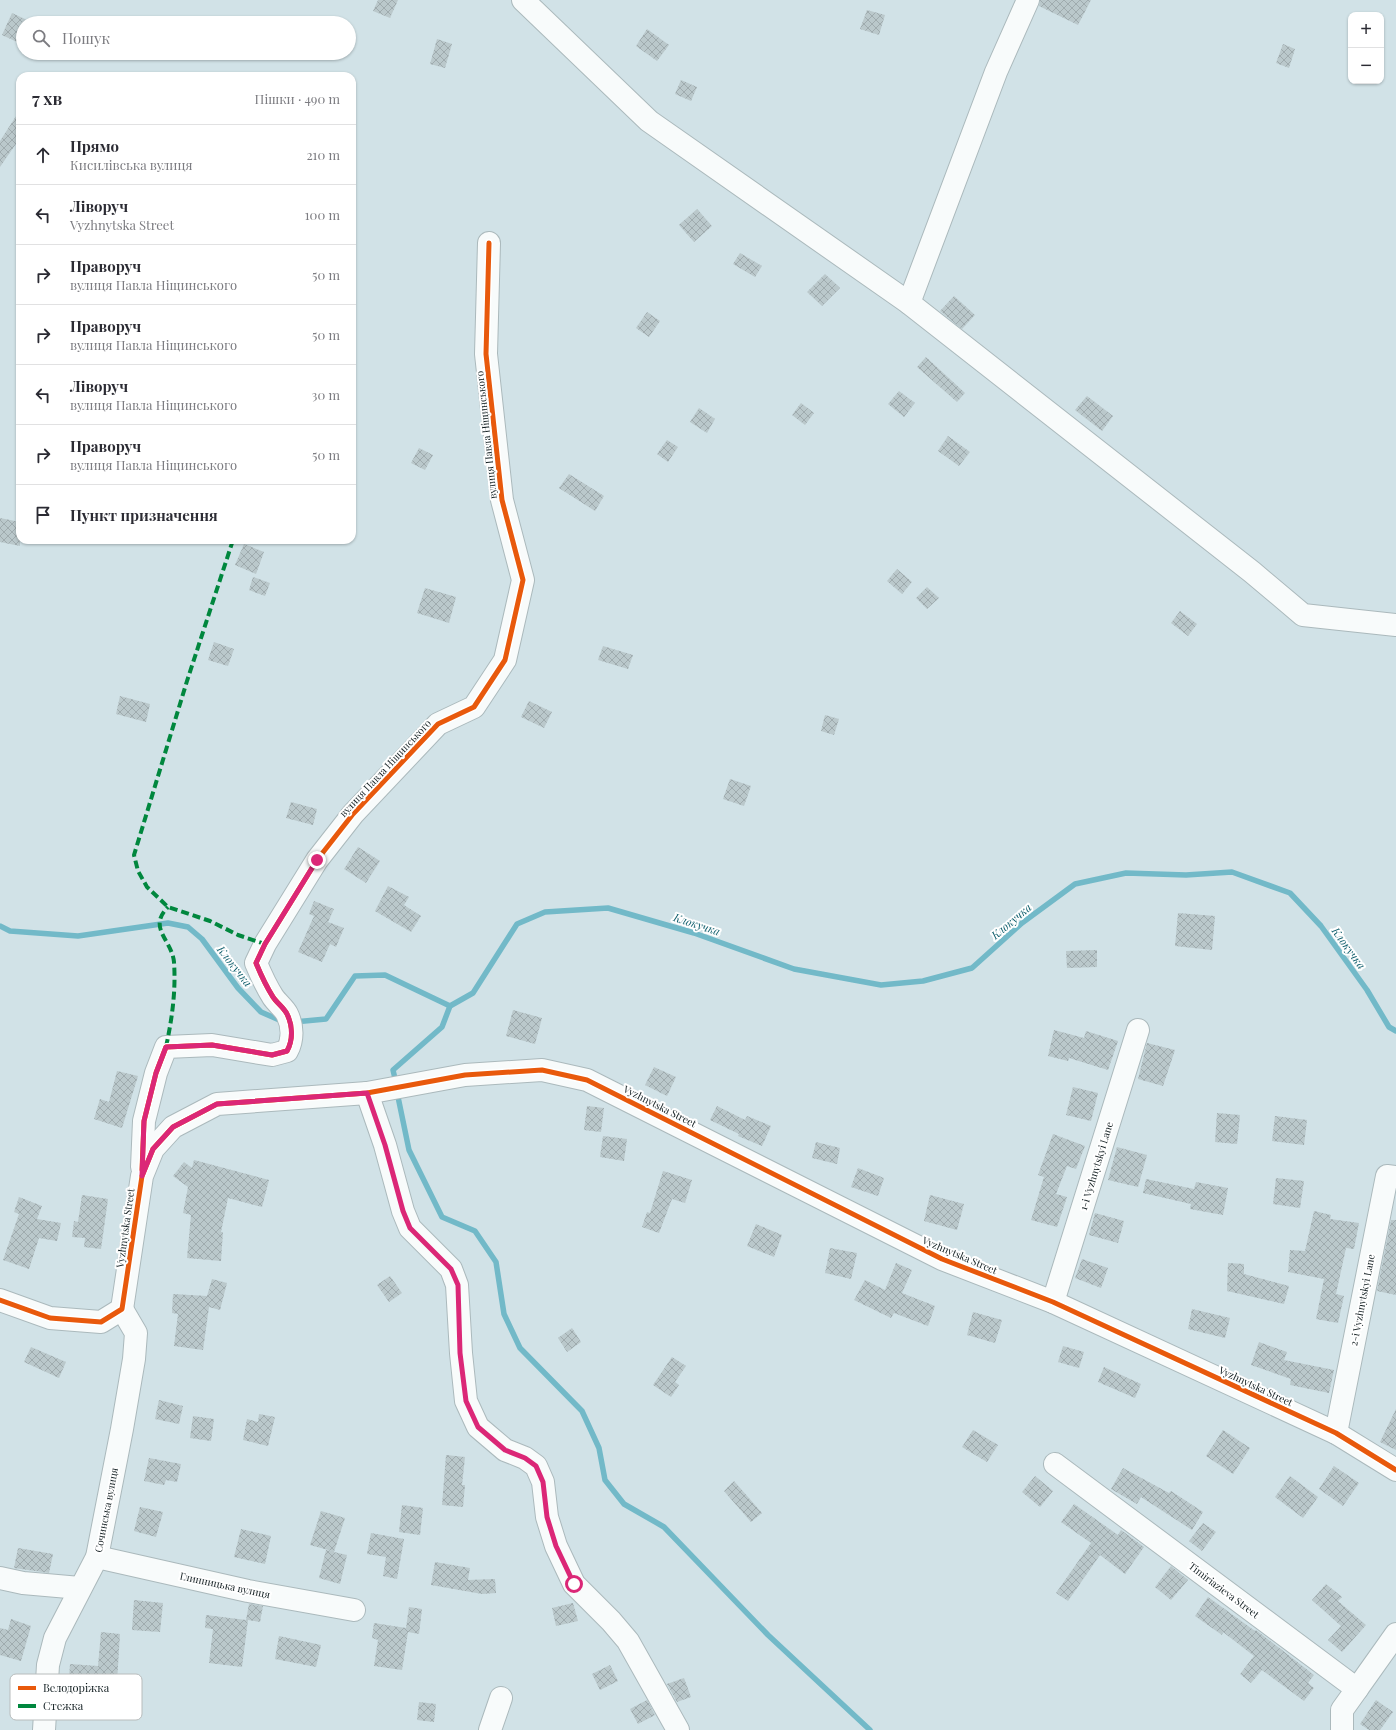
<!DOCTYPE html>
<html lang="uk">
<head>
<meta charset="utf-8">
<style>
	:root { --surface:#fff; --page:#f7f7f7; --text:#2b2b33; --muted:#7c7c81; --line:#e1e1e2 }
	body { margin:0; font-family:"Playfair Display",serif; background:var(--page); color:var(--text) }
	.controls { position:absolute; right:12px; top:12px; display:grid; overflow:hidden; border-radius:8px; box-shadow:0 1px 3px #0004 }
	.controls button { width:36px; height:36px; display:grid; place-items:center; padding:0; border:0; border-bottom:1px solid var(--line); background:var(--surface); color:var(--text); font:20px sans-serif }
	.stop { position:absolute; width:12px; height:12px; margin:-9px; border:3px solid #db2777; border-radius:50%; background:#fff }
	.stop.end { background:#db2777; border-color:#fff; box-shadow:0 1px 4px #0008 }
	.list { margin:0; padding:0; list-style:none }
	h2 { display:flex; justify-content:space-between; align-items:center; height:52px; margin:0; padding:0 16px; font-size:17px }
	h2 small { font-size:13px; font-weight:400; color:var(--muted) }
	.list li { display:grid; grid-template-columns:26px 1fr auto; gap:12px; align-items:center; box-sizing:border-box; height:60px; padding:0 16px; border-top:1px solid var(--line) }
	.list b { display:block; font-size:15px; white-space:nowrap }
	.list p { margin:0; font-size:13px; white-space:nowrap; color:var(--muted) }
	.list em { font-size:13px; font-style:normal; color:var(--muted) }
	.icon { flex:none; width:22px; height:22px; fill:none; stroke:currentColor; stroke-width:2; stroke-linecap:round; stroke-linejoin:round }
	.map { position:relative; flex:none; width:1396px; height:1730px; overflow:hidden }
	.search { position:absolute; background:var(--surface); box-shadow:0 1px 3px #0004; left:16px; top:16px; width:340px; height:44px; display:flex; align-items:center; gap:10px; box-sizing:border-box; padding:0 14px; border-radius:22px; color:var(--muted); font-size:15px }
	.panel { position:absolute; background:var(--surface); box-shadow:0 1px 3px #0004; left:16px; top:72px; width:340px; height:472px; border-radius:12px }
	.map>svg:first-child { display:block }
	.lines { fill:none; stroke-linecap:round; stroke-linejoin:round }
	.stream { stroke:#72b9c8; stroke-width:5.5 }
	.building { fill:url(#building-cross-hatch) }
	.minor-casing { stroke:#abb9bc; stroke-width:24 }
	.minor { stroke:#f8fbfb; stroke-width:22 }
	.quiet { stroke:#00873e; stroke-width:4; stroke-dasharray:8 4; stroke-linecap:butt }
	.cycleway-casing { stroke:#fff; stroke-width:8 }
	.cycleway { stroke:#e8590c; stroke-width:5 }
	.route { stroke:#db2777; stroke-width:5 }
	.labels { text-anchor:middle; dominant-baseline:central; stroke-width:4; stroke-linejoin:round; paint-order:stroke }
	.street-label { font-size:10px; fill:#121e21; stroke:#fff }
	.water-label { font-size:11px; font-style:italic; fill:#0a5b69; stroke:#fff }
	.key { fill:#fff; stroke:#b8bcbc; stroke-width:1 }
	.key-label { font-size:11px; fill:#121e21 }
</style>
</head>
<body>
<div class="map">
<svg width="1396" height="1730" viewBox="0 0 1396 1730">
	<defs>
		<pattern id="building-cross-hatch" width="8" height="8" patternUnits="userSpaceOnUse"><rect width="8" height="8" fill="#bac8cb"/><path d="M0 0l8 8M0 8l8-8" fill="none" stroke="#9fabae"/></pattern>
	</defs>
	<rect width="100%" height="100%" fill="#d1e2e7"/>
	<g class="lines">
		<g class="stream">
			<path d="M0,926L10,931L78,936L168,923L188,927L202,939L238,988L261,1012L284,1022"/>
			<path d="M294,1022L326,1019L355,976L385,975L450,1006L473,993L517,924L545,912L608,908L694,933L794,969L881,985L923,981L972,968L1022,923L1075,884L1126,873L1186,875L1232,872L1290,893L1321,926L1367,990L1389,1027L1396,1031"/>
			<path d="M396,1083L393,1070L442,1027L450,1006"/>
			<path d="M397,1092L409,1150L442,1217L475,1231L496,1262L504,1314L520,1348L582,1411L599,1448L605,1480L624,1504L664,1527L768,1635L870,1730"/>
		</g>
	</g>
	<g class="building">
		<path d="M378,0H398L390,18L373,11Z"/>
		<path d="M1040,0H1091L1078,25L1039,6Z"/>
		<path d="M867,10L885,15L879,35L860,29Z"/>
		<path d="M12,13L27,20L26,23H23V29L17,42L2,35Z"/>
		<path d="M647,29L669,45L657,61L636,46Z"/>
		<path d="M437,39L452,44L445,68L430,64Z"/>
		<path d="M1283,44L1295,49L1289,68L1276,63Z"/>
		<path d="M681,80L697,87L691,101L675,94Z"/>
		<path d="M20,110V138L0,167V141Z"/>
		<path d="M697,209L712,226L694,242L679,225Z"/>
		<path d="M740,253L762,266L755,277L733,264Z"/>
		<path d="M825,274L840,288L822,306L807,292Z"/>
		<path d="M954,296L975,315L962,329L940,311Z"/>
		<path d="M647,312L660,321L649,337L636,328Z"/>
		<path d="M926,357L965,393L957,402L917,367Z"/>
		<path d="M899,391L915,403L904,417L888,404Z"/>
		<path d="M1087,396L1113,416L1102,431L1075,410Z"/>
		<path d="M801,403L814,413L805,425L792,415Z"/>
		<path d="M699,408L715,419L707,433L690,422Z"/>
		<path d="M948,436L970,452L959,466L938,451Z"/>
		<path d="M667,440L678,447L668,462L657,454Z"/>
		<path d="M419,448L433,455L425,470L411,463Z"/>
		<path d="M569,474L604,496L595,511L559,488Z"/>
		<path d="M0,518L20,522V546L0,542Z"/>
		<path d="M244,544L264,552L256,574L235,565Z"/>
		<path d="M897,569L912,582L902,594L887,581Z"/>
		<path d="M253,577L270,583L265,596L249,590Z"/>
		<path d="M927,587L939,598L927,609L916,598Z"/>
		<path d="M425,588L456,597L449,623L417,613Z"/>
		<path d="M1180,611L1197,624L1188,636L1171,623Z"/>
		<path d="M214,642L234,649L228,666L208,660Z"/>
		<path d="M603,646L633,655L628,669L598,660Z"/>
		<path d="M120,696L150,704L146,722L116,714Z"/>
		<path d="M529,701L552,712L544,728L521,717Z"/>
		<path d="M825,715L839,719L834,735L821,731Z"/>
		<path d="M730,779L751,786L744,806L723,799Z"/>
		<path d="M291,802L317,809L313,825L286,818Z"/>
		<path d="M358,847L380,861L366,883L344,869Z"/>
		<path d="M388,886L409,897L404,905L421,916L411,932L375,911Z"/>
		<path d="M314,901L334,909L328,922L344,928L336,947L330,944L322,962L298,952L314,916L309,914Z"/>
		<path d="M1178,913L1215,916L1212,950L1175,946Z"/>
		<path d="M1097,950V967L1067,968L1066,951Z"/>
		<path d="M513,1010L542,1018L535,1044L506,1036Z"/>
		<path d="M1054,1030L1084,1038L1086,1031L1118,1041L1108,1070L1069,1058L1068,1061L1048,1056Z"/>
		<path d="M1147,1043L1175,1050L1163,1086L1138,1079Z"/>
		<path d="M654,1067L676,1077L667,1096L645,1085Z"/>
		<path d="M117,1071L138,1076L122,1128L94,1119L100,1099L109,1102Z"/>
		<path d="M1073,1087L1098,1093L1091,1121L1066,1115Z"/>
		<path d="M587,1106L604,1108L601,1132L584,1130Z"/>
		<path d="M717,1106L745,1120L747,1116L771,1126L762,1146L738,1136L739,1134L710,1120Z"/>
		<path d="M1217,1113L1240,1115L1237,1144L1215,1142Z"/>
		<path d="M1275,1116L1307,1120L1304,1145L1272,1141Z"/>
		<path d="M1053,1134L1085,1146L1076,1169L1067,1166L1056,1194L1067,1197L1057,1227L1031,1220L1044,1177L1038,1175Z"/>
		<path d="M603,1136L627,1139L624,1161L600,1157Z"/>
		<path d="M816,1142L840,1148L837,1164L812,1158Z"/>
		<path d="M1117,1147L1147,1155L1138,1187L1108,1180Z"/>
		<path d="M194,1160L269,1180L262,1207L228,1198L221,1232H223L221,1261L187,1258L191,1215L183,1213L188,1187L173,1176L184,1162L192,1168Z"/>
		<path d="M858,1168L884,1178L878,1196L851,1187Z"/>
		<path d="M663,1171L692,1180L685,1203L672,1199L659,1233L642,1227L647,1212L650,1213Z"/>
		<path d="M1276,1178L1304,1181L1300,1208L1273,1204Z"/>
		<path d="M1146,1179L1194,1189L1196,1182L1228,1188L1223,1215L1190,1209L1191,1204L1143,1193Z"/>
		<path d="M82,1195L108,1199L101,1249L84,1247L85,1238L72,1237L74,1221L78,1222Z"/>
		<path d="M930,1195L964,1204L957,1230L924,1221Z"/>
		<path d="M19,1197L42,1206L37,1219L61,1223L57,1241L39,1238L29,1269L3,1260L19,1214L14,1212Z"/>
		<path d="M1314,1211L1331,1215L1330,1219L1359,1223L1354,1249L1346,1248L1336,1294L1344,1296L1338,1323L1316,1319L1324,1279L1288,1272L1290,1250L1305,1251Z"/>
		<path d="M1095,1213L1124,1221L1118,1243L1089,1235Z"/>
		<path d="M1391,1220H1396V1295L1377,1291Z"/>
		<path d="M756,1224L782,1235L774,1257L747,1246Z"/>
		<path d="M830,1248L857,1253L851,1279L825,1273Z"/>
		<path d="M1082,1259L1108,1268L1101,1288L1075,1278Z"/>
		<path d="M896,1263L912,1270L902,1293L935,1306L928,1326L894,1313L891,1318L854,1300L865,1280L885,1290Z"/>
		<path d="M1228,1263L1244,1264V1274L1289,1286L1284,1304L1227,1291Z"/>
		<path d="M390,1276L402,1293L389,1302L377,1285Z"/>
		<path d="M212,1279L227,1283L220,1310L209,1307L203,1350L174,1346L178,1314L172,1313L173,1294L207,1296Z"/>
		<path d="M1192,1309L1230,1318L1225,1338L1188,1329Z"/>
		<path d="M973,1312L1002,1320L995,1343L967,1335Z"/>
		<path d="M572,1328L581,1342L567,1352L558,1338Z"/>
		<path d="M1259,1342L1287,1352L1284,1360L1334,1370L1329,1393L1290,1385L1291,1379L1251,1365Z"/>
		<path d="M1063,1346L1084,1352L1079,1368L1058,1362Z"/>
		<path d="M31,1347L66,1362L59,1378L24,1362Z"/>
		<path d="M672,1357L686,1366L675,1382L679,1385L671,1397L653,1385Z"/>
		<path d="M1104,1367L1141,1384L1135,1398L1098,1382Z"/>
		<path d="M159,1400L183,1406L179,1424L155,1419Z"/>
		<path d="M1396,1409V1450L1380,1442Z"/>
		<path d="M259,1414L275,1417L268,1446L243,1440L247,1419L258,1422Z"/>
		<path d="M193,1416L214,1419L211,1441L190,1438Z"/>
		<path d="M973,1430L998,1445L987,1462L962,1447Z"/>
		<path d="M1223,1430L1250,1448L1233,1474L1206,1456Z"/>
		<path d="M446,1455L465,1457L462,1485H465L463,1507L442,1505Z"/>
		<path d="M149,1458L181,1464L177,1482L166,1480L164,1485L144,1481Z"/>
		<path d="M1334,1466L1359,1483L1343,1506L1319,1489Z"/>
		<path d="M1123,1468L1169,1493L1171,1491L1203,1512L1192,1530L1141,1497L1137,1504L1111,1489Z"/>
		<path d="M1035,1476L1053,1491L1040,1507L1022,1492Z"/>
		<path d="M1290,1476L1318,1497L1303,1518L1275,1497Z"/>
		<path d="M734,1481L762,1513L751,1522L724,1491Z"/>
		<path d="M1074,1504L1118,1535L1121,1530L1144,1547L1125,1574L1100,1555L1068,1601L1056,1593L1091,1543L1061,1522Z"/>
		<path d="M402,1505L423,1508L420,1535L399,1532Z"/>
		<path d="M140,1507L163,1512L156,1537L134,1531Z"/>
		<path d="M321,1511L345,1518L334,1552L347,1555L340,1584L319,1578L326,1550L332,1551L310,1545Z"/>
		<path d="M1203,1523L1216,1532L1202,1551L1189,1541Z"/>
		<path d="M241,1529L271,1536L265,1564L234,1557Z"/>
		<path d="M371,1533L404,1539L397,1579L383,1576L386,1557L367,1554Z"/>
		<path d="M18,1548L53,1554L49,1573L14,1568Z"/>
		<path d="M435,1562L470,1568L468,1580L495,1579L496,1593L482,1594L431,1585Z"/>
		<path d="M1171,1566L1188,1580L1171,1600L1155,1587Z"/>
		<path d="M1326,1584L1342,1597L1338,1601L1366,1625L1342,1652L1328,1640L1341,1626L1312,1600Z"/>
		<path d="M1208,1597L1255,1631L1256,1630L1314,1675L1308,1683L1314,1688L1304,1701L1262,1670L1251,1683L1240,1674L1254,1656L1223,1632L1222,1635L1195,1616Z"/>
		<path d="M134,1600L163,1603L160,1632L132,1630Z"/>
		<path d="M573,1603L578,1621L556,1626L552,1608Z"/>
		<path d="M249,1604L263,1606L260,1622L248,1620L242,1667L209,1663L213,1629L205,1628L206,1615L246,1620Z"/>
		<path d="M409,1607L422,1609L419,1634L408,1632L402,1670L374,1666L378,1640L372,1638L374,1623L406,1628Z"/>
		<path d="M11,1619L31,1626L21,1661L0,1655V1628L8,1630Z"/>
		<path d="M101,1632L120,1634L117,1682L69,1678L70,1664L98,1666Z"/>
		<path d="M279,1636L321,1645L316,1667L275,1659Z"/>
		<path d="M610,1665L618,1681L600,1690L592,1674Z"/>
		<path d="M684,1678L691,1697L677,1702L667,1684Z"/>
		<path d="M647,1700L655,1715L638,1724L630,1709Z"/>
		<path d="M1376,1700L1393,1712L1380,1730H1369L1360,1724Z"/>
		<path d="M419,1702L436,1704L434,1722L417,1720Z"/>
	</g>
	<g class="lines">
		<defs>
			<g id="minor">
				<path d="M523,0L649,121L909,303L1252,572L1303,615L1396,625"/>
				<path d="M909,303L996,72L1028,0"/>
				<path d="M367,1093L385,1145L403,1211L410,1228L451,1269L457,1285L461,1353L466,1401L478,1427L505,1450L525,1458L536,1466L543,1482L547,1517L556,1546L574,1584L611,1621L628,1641L678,1730"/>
				<path d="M142,1167L144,1121L156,1073L166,1047L212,1045L272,1055L287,1051C293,1040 293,1026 287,1014C284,1008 277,1003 273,997C266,986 261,975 256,963L265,944L317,860L353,814L438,724L474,707L505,660L523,580L502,500L486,354L489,243"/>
				<path d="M0,1300L50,1318L101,1322L122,1309L142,1176L153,1149L173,1127L217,1104L367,1093L465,1075L542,1070L587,1080L942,1259L1053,1302L1336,1433L1396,1470"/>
				<path d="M1053,1302L1138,1030"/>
				<path d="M1336,1433L1387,1176L1396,1177"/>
				<path d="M1055,1464L1357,1689L1342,1710V1730"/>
				<path d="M97,1557L248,1591L354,1610"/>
				<path d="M0,1578L23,1583L80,1588"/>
				<path d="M1357,1689L1396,1634"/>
				<path d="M44,1730L48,1665L55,1638L97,1557L122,1429L134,1359L136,1333L122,1309"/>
				<path d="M490,1730L501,1698"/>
			</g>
		</defs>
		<use href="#minor" class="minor-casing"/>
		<use href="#minor" class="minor"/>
		<g class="quiet">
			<path d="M233,540L187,681L134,855L138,871L147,887L168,907L210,921L238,935L265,944"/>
			<path d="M166,1047C172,1019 176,991 174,962C172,940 147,928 168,907"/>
		</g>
		<defs>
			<g id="cycleway">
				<path d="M142,1170L144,1121L156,1073L166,1047L212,1045L272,1055L287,1051C293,1040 293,1026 287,1014C284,1008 277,1003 273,997C266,986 261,975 256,963L265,944L317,860L353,814L438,724L474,707L505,660L523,580L502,500L486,354L489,243"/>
				<path d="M0,1300L50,1318L101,1322L122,1309L142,1176L153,1149L173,1127L217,1104L367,1093L465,1075L542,1070L587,1080L942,1259L1053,1302L1336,1433L1396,1470"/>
			</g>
		</defs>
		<use href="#cycleway" class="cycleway-casing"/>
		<use href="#cycleway" class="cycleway"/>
	</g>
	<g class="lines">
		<path class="route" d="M317,860L265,944L256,963C261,975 266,986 273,997C277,1003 284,1008 287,1014C293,1026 293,1040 287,1051L272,1055L212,1045L166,1047L156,1073L144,1121L142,1176L153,1149L173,1127L217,1104L367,1093L385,1145L403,1211L410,1228L451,1269L458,1285L460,1353L466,1401L478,1427L505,1450L525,1458L536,1466L543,1482L547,1517L556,1546L574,1584"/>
	</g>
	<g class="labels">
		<g class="street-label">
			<text transform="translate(486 435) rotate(-96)">вулиця Павла Ніщинського</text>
			<text transform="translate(385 768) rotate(-47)">вулиця Павла Ніщинського</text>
			<text transform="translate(660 1106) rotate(27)">Vyzhnytska Street</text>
			<text transform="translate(1096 1166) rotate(-73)">1-i Vyzhnytskyi Lane</text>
			<text transform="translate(125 1228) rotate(-82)">Vyzhnytska Street</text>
			<text transform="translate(960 1255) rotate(23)">Vyzhnytska Street</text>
			<text transform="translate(1362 1300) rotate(-79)">2-i Vyzhnytskyi Lane</text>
			<text transform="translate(1256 1386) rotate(25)">Vyzhnytska Street</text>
			<text transform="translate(106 1510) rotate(-79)">Сочинська вулиця</text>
			<text transform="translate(225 1585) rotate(12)">Глинницька вулиця</text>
			<text transform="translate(1224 1590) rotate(37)">Timiriazieva Street</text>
		</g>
		<g class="water-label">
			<text transform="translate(1011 921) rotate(-40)">Клокучка</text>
			<text transform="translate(697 924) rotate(18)">Клокучка</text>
			<text transform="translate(1349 948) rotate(54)">Клокучка</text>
			<text transform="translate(235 966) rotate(52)">Клокучка</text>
		</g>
	</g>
	<rect x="10" y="1674" width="132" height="46" rx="6" class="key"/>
	<rect x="18" y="1686" width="18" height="4" fill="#e8590c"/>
	<rect x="18" y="1704" width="18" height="4" fill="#00873e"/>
	<g class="key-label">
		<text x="43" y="1692">Велодоріжка</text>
		<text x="43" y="1710">Стежка</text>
	</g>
</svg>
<div class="controls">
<button>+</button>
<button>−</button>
</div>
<div class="stop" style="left:574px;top:1584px"></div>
<div class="stop end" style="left:317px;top:860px"></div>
<div class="search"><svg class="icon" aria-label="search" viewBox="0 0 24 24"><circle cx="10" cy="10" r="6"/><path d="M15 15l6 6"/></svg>Пошук</div>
<section class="panel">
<h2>7 хв<small>Пішки · 490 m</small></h2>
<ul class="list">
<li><svg class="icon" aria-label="ahead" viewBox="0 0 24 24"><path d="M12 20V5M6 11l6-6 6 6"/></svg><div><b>Прямо</b><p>Кисилівська вулиця</p></div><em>210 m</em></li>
<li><svg class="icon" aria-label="left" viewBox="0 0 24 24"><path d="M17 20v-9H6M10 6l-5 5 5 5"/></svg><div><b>Ліворуч</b><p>Vyzhnytska Street</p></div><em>100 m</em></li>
<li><svg class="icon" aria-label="right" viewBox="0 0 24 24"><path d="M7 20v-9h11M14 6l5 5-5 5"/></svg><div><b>Праворуч</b><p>вулиця Павла Ніщинського</p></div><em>50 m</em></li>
<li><svg class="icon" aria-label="right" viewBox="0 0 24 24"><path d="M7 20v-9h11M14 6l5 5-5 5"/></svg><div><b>Праворуч</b><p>вулиця Павла Ніщинського</p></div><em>50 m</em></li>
<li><svg class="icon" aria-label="left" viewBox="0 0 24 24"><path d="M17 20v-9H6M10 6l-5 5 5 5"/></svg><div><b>Ліворуч</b><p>вулиця Павла Ніщинського</p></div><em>30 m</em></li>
<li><svg class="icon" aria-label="right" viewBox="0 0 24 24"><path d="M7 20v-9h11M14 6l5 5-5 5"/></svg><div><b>Праворуч</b><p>вулиця Павла Ніщинського</p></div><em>50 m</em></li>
<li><svg class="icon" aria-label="arrive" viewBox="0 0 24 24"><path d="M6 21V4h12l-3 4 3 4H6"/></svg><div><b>Пункт призначення</b></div></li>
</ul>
</section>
</div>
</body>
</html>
